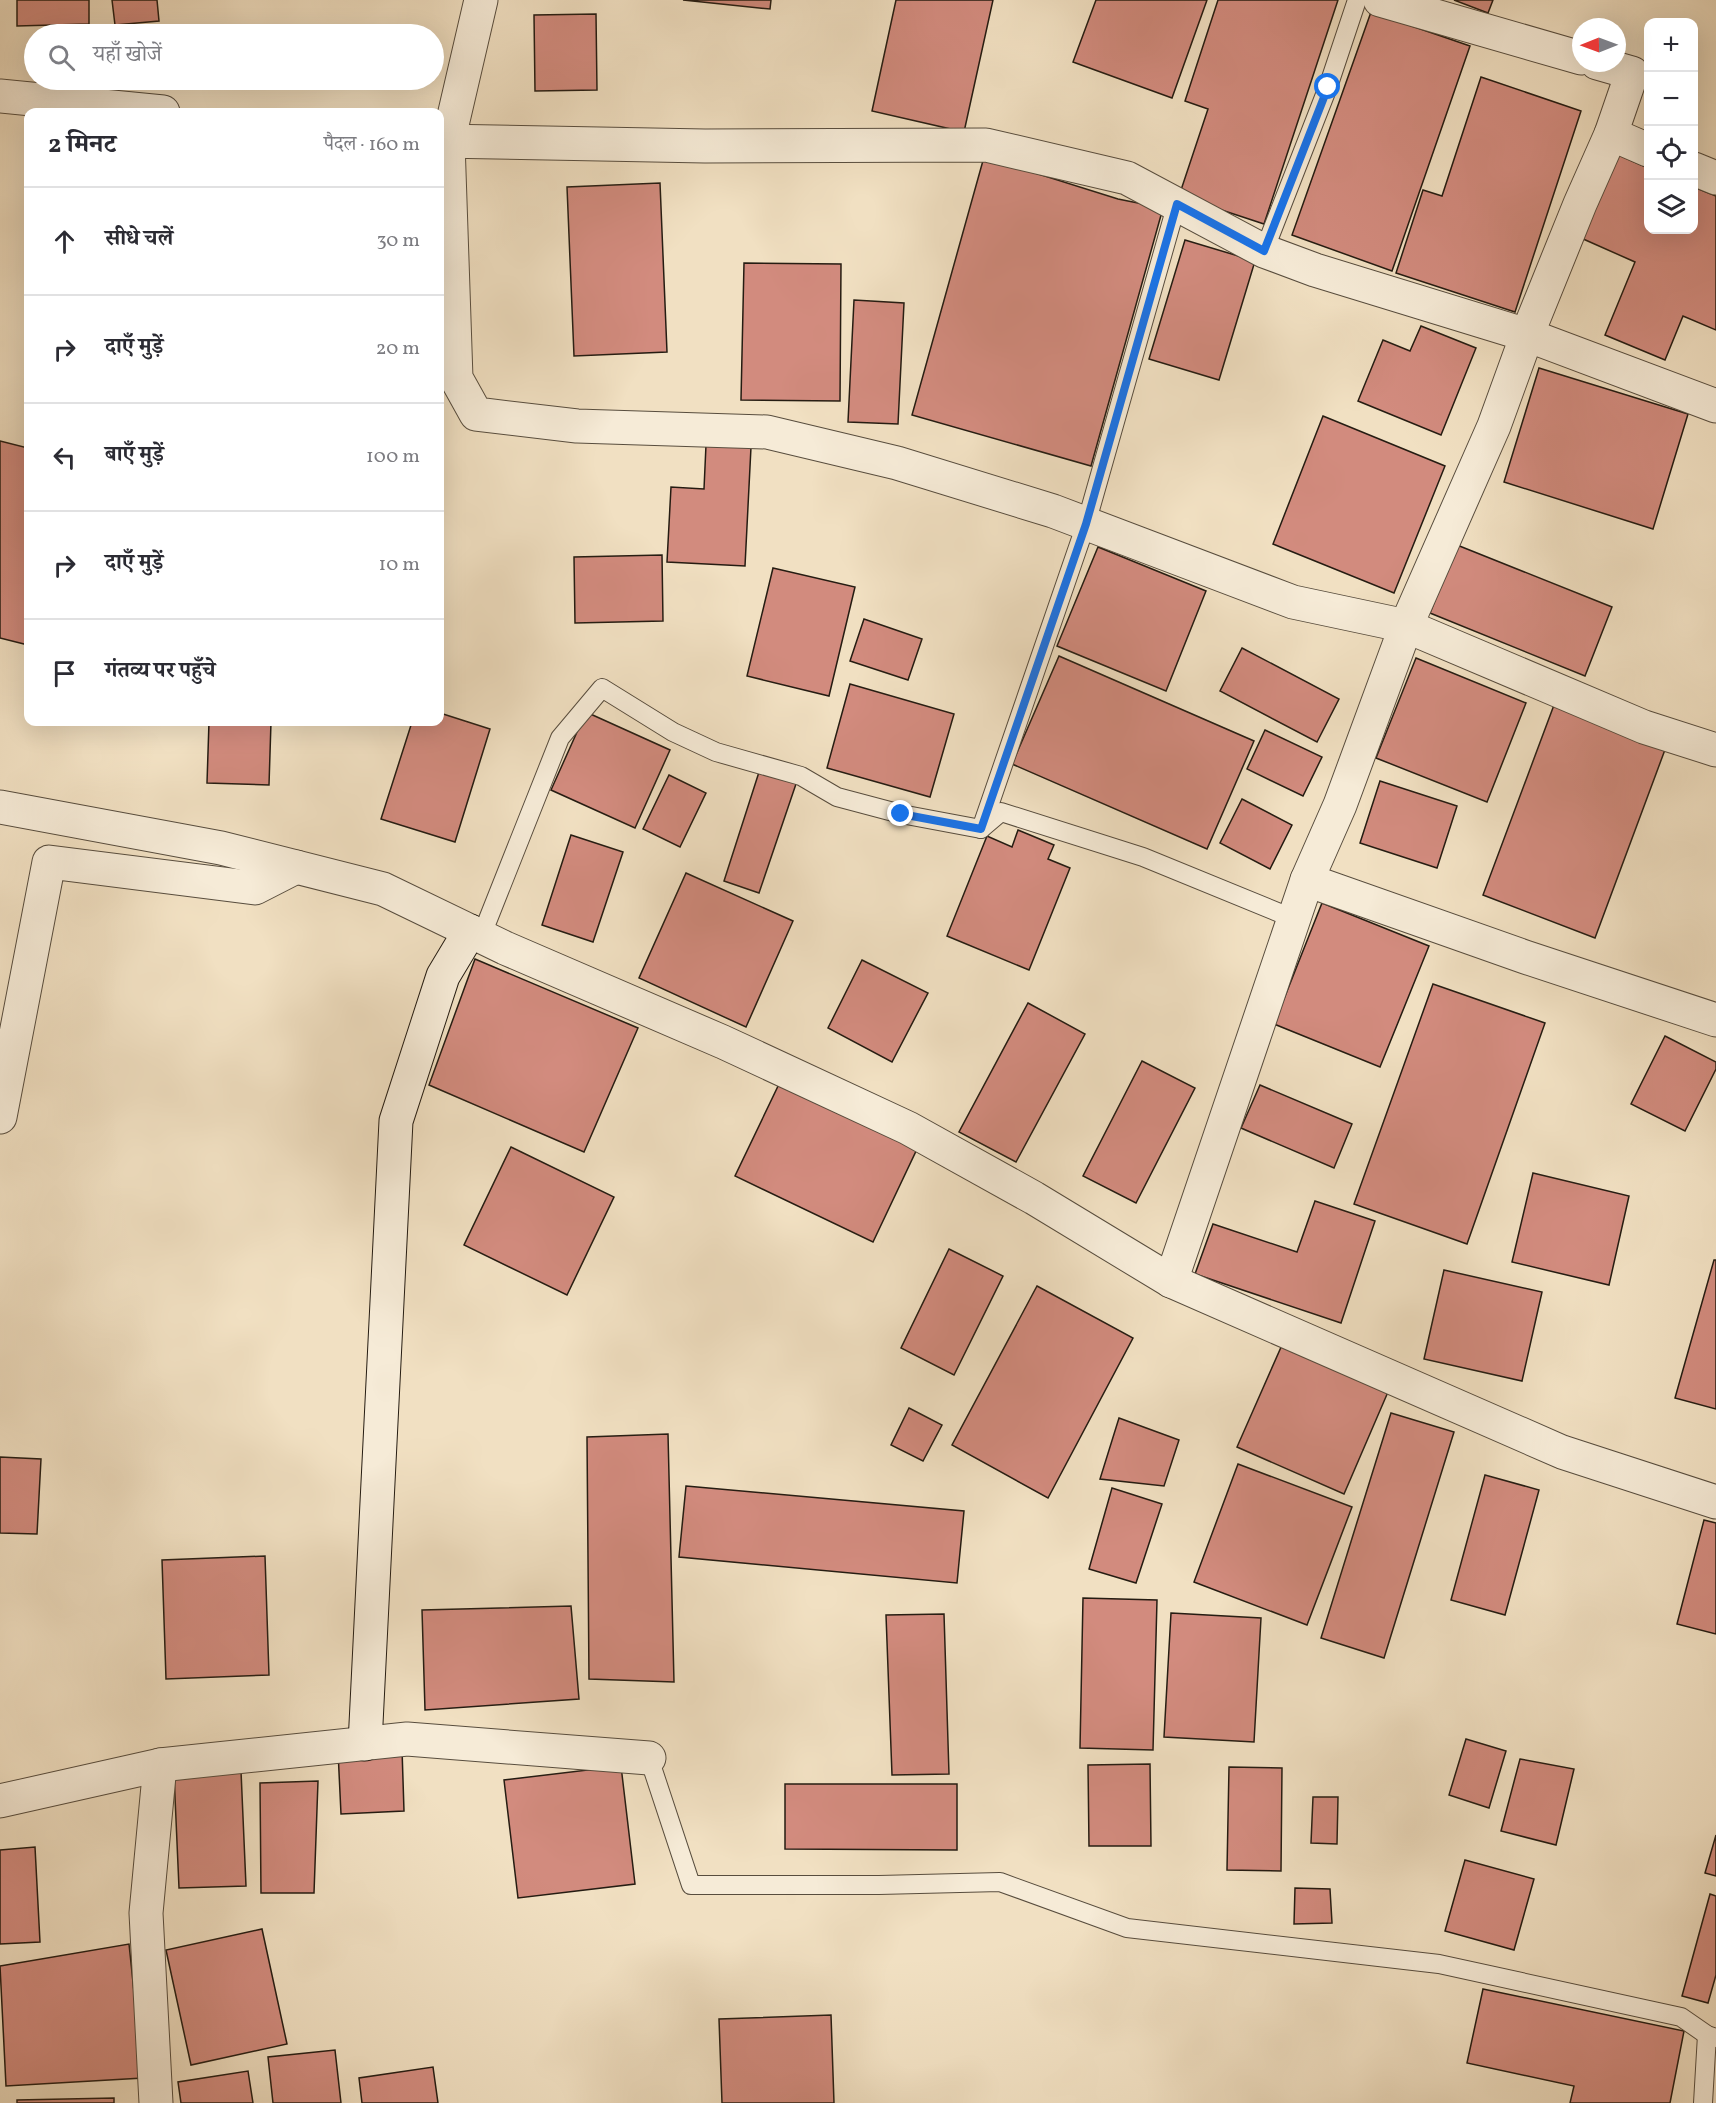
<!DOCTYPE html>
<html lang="hi">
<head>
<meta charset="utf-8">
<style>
	:root { --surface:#fff; --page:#f7f7f7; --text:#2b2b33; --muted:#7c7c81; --line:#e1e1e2 }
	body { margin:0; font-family:Vollkorn,"Noto Serif Devanagari",serif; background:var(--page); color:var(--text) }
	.controls { position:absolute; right:18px; top:18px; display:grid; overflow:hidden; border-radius:12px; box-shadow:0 6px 24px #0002 }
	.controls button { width:54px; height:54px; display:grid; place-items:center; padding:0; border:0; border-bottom:2px solid var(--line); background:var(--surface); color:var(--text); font:30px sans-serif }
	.compass { position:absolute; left:1572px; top:18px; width:54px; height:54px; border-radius:50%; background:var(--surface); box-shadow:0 6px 24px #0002; rotate:269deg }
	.stop { position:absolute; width:18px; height:18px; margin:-14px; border:4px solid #1a73e8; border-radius:50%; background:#fff }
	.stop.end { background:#1a73e8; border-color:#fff; box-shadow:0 2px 6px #0008 }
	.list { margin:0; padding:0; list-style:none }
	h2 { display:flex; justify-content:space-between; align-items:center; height:78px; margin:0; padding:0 24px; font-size:26px }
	h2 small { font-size:20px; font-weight:400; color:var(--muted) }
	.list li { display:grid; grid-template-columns:39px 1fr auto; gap:18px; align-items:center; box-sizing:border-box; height:108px; padding:0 24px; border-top:2px solid var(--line) }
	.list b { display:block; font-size:22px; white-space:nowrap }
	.list em { font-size:20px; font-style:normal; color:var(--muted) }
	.icon { flex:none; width:33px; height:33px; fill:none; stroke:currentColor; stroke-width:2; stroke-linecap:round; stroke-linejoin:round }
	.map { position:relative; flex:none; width:1716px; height:2103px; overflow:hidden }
	.search { position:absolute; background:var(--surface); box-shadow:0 6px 24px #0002; left:24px; top:24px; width:420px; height:66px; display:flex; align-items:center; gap:15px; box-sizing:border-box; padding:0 21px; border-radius:33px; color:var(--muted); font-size:22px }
	.panel { position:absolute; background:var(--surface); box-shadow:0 6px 24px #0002; left:24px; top:108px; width:420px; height:618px; border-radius:12px }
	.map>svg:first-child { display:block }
	.building { fill:#d28b7e; stroke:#251c12; stroke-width:1.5 }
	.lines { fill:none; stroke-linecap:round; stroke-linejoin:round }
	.lane-casing { stroke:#584d3e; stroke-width:20 }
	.street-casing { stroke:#584d3e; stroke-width:35 }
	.secondary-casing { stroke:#251c12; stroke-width:35 }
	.lane { stroke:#f6ebd7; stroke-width:18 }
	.street { stroke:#f6ebd7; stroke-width:33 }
	.secondary { stroke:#f6ebd7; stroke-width:33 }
	.route { stroke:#1a73e8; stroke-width:8 }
</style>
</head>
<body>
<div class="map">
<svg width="1716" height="2103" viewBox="0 0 1716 2103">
	<rect width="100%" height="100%" fill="#f1e0c2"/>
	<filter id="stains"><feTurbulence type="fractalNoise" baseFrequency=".00333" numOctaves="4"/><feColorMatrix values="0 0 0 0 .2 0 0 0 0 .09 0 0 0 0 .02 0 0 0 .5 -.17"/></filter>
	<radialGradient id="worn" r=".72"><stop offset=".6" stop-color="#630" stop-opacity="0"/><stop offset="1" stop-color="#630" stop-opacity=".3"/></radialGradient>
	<g class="building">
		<path d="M17,0H89V24L17,26Z"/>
		<path d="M112,0H157L159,21L115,25Z"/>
		<path d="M683,0H771L770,9Z"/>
		<path d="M896,0H993L964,132L872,111Z"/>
		<path d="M1096,0H1207L1172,98L1073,62Z"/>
		<path d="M1218,0H1338L1264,224L1179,196L1208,109L1185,101Z"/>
		<path d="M1454,0H1493L1488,13Z"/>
		<path d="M1371,12L1470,46L1392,271L1292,235Z"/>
		<path d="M596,14L597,90L535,91L534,15Z"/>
		<path d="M1481,77L1581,111L1515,312L1396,273L1423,190L1442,196Z"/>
		<path d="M1617,154L1648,168V230H1694V187L1716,196V330L1683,316L1665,360L1605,335L1635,262L1581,238Z"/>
		<path d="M984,157L1118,199L1163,208L1091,466L912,415Z"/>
		<path d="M660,183L667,352L574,356L567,187Z"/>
		<path d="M1185,240L1255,261L1219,380L1149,359Z"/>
		<path d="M744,263L841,264L840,401L741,400Z"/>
		<path d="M854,300L904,303L898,424L848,422Z"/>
		<path d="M1421,326L1476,348L1441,435L1358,401L1383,340L1410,351Z"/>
		<path d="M1539,368L1688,414L1653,529L1504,482Z"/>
		<path d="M1323,416L1445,466L1394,593L1273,544Z"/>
		<path d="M0,441L28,448V645L0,638Z"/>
		<path d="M706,445L751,447L745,566L667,562L671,487L704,489Z"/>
		<path d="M1457,545L1612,607L1585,676L1430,613Z"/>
		<path d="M1098,547L1206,591L1166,691L1057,646Z"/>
		<path d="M662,555L663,621L575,623L574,557Z"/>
		<path d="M773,568L855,587L829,696L747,676Z"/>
		<path d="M864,619L922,639L908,680L850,661Z"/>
		<path d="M1242,648L1339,699L1317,742L1220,691Z"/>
		<path d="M1059,656L1254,741L1207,849L1012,764Z"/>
		<path d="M1416,658L1526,703L1487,802L1376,758Z"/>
		<path d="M850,684L954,714L930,797L827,768Z"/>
		<path d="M1554,705L1666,747L1595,938L1483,895Z"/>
		<path d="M586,712L670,750L635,828L551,790Z"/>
		<path d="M440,713L490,729L455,842L381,819L412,722H440Z"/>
		<path d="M209,722H271L269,785L207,783Z"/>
		<path d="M1265,730L1322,757L1303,796L1247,769Z"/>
		<path d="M760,769L797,781L759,893L724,881Z"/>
		<path d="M669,775L706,793L680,847L643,829Z"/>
		<path d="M1380,781L1457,806L1437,868L1360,843Z"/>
		<path d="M1242,799L1292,825L1270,869L1220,843Z"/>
		<path d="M1018,830L1054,845L1048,859L1070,868L1029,970L947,936L987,836L1012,847Z"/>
		<path d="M571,835L623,852L593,942L542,925Z"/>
		<path d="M686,873L793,921L746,1027L639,978Z"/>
		<path d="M1322,903L1429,946L1380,1067L1274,1024Z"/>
		<path d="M475,959L638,1028L584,1152L429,1085Z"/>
		<path d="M862,960L928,993L892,1062L828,1028Z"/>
		<path d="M1433,984L1545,1023L1467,1244L1354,1204Z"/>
		<path d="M1028,1003L1085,1034L1016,1162L959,1132Z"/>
		<path d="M1665,1036L1716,1062V1069L1685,1131L1631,1104Z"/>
		<path d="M1142,1061L1195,1088L1136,1203L1083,1176Z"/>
		<path d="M780,1082L917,1149L873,1242L735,1176Z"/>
		<path d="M1260,1085L1352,1124L1334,1168L1241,1128Z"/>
		<path d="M511,1147L614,1197L567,1295L464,1245Z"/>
		<path d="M1533,1173L1629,1196L1609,1285L1512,1262Z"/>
		<path d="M1315,1201L1375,1221L1341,1323L1195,1274L1213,1224L1297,1252Z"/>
		<path d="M949,1249L1003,1276L954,1375L901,1348Z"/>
		<path d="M1714,1260H1716V1409L1675,1398Z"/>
		<path d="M1444,1270L1542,1292L1522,1381L1424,1359Z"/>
		<path d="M1037,1286L1133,1338L1048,1498L952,1445Z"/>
		<path d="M1282,1345L1388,1392L1344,1494L1237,1447Z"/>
		<path d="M909,1408L942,1425L923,1461L891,1445Z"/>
		<path d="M1391,1413L1454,1432L1384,1658L1321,1638Z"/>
		<path d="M1119,1418L1179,1440L1164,1486L1100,1479Z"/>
		<path d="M668,1434L674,1682L589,1679L587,1437Z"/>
		<path d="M0,1457L41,1459L37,1534L0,1533Z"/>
		<path d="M1238,1464L1352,1507L1307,1625L1194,1582Z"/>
		<path d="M1485,1475L1539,1490L1505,1615L1451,1600Z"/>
		<path d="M686,1486L964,1511L957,1583L679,1557Z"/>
		<path d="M1112,1488L1162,1504L1136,1583L1089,1569Z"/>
		<path d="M1704,1520L1716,1523V1634L1677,1624Z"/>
		<path d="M265,1556L269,1675L166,1679L162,1560Z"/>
		<path d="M1083,1598L1157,1600L1153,1750L1080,1748Z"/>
		<path d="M571,1606L579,1699L425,1710L422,1610Z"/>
		<path d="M1171,1613L1261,1618L1254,1742L1164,1737Z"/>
		<path d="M944,1614L949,1774L892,1775L886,1615Z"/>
		<path d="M1466,1739L1506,1751L1489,1808L1449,1795Z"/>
		<path d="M402,1749L404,1811L341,1814L338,1751Z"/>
		<path d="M1520,1759L1574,1769L1556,1845L1501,1831Z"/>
		<path d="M1150,1764L1151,1846H1089L1088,1765Z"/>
		<path d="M621,1766L635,1884L518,1898L504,1780Z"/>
		<path d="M1229,1767L1282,1768L1281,1871L1227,1870Z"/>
		<path d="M241,1771L246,1886L179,1888L174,1774Z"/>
		<path d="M318,1781L314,1893H261L260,1783Z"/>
		<path d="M785,1784H957V1850L785,1849Z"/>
		<path d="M1313,1797H1338L1337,1844L1311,1843Z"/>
		<path d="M1716,1835V1876L1705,1873Z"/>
		<path d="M35,1847L40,1942L0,1944V1850Z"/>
		<path d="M1465,1860L1534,1879L1514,1950L1445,1931Z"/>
		<path d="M1295,1888L1330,1889L1332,1923L1294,1924Z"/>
		<path d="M1710,1894L1716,1896V1975L1708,2003L1682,1996Z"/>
		<path d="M262,1929L287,2044L191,2065L166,1950Z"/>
		<path d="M129,1944L143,2078L6,2086L0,1966Z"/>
		<path d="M1483,1989L1684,2031L1670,2103H1570L1574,2086L1467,2063Z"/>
		<path d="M831,2015L834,2103H722L719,2019Z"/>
		<path d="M335,2050L341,2103H273L268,2057Z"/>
		<path d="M433,2067L438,2103H362L359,2078Z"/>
		<path d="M248,2071L253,2103H181L178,2082Z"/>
		<path d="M114,2098V2103H17V2100Z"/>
	</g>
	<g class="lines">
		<defs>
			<g id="lane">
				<path d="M1264,251L1328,87L1357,0"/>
				<path d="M981,829L1086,524L1177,203"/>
				<path d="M481,937L560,738L602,688L673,732L716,752L801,776L837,797L901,814L981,829L1001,812L1143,857L1292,918"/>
				<path d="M649,1758L691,1885H879L1000,1882L1127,1928L1439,1964L1681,2017L1707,2035L1716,2038"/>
				<path d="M1703,2103L1707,2035"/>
			</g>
			<g id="street">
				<path d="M481,0L448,142L456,378L476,414L577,426L767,432L897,463L1053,511L1293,602L1406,626L1644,727L1716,750"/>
				<path d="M1380,0L1581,58"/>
				<path d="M1597,63L1632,73L1611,134L1648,150"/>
				<path d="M0,96L163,112"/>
				<path d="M440,141L705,146L986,145L1127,178L1264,251L1315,270L1527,335L1716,406"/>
				<path d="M1694,169L1716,178"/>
				<path d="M0,807L221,848L383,889L505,948L723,1042L908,1128L1034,1198L1171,1281L1562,1452L1716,1502"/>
				<path d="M1307,880L1525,957L1716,1020"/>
				<path d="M0,1117L49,862L255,888L296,867"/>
				<path d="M1171,1281L1307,880L1340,805L1406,626L1494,426L1527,335L1580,204L1611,134"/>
				<path d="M0,1801L160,1765L407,1739L649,1758"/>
				<path d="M156,2103L146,1913L160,1765"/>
			</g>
			<path id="secondary" d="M365,1744L396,1121L443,976L470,931"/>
		</defs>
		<use href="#lane" class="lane-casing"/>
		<use href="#street" class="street-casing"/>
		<use href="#secondary" class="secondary-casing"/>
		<use href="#lane" class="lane"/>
		<use href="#street" class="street"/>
		<use href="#secondary" class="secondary"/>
	</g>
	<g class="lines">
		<path class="route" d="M901,814L981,829L1086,524L1177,204L1264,251L1328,87"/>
	</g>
	<rect width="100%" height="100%" filter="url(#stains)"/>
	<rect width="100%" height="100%" fill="url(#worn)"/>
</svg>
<div class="controls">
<button>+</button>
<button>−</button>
<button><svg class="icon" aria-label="locate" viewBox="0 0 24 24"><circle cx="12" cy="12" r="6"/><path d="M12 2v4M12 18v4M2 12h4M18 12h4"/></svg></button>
<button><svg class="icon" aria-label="layers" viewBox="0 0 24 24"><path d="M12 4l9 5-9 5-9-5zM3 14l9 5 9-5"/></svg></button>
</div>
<svg class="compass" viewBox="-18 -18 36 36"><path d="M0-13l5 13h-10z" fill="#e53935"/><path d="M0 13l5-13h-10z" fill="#7c7c81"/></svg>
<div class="stop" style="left:1328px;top:87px"></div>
<div class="stop end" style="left:901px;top:814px"></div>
<div class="search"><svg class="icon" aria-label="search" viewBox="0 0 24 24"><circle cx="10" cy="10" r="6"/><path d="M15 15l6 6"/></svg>यहाँ खोजें</div>
<section class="panel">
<h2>2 मिनट<small>पैदल · 160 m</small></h2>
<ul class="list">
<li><svg class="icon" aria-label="ahead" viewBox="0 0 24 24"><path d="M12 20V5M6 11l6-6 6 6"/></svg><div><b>सीधे चलें</b></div><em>30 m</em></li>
<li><svg class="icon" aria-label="right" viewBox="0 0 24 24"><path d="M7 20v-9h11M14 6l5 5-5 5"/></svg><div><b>दाएँ मुड़ें</b></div><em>20 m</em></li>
<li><svg class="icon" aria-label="left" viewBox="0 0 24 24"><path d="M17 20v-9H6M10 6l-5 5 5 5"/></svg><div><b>बाएँ मुड़ें</b></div><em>100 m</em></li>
<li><svg class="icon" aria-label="right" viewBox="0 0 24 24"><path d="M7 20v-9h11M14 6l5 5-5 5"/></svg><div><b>दाएँ मुड़ें</b></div><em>10 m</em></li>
<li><svg class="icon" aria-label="arrive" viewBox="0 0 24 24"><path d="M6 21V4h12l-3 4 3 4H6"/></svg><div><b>गंतव्य पर पहुँचे</b></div></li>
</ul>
</section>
</div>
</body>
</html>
